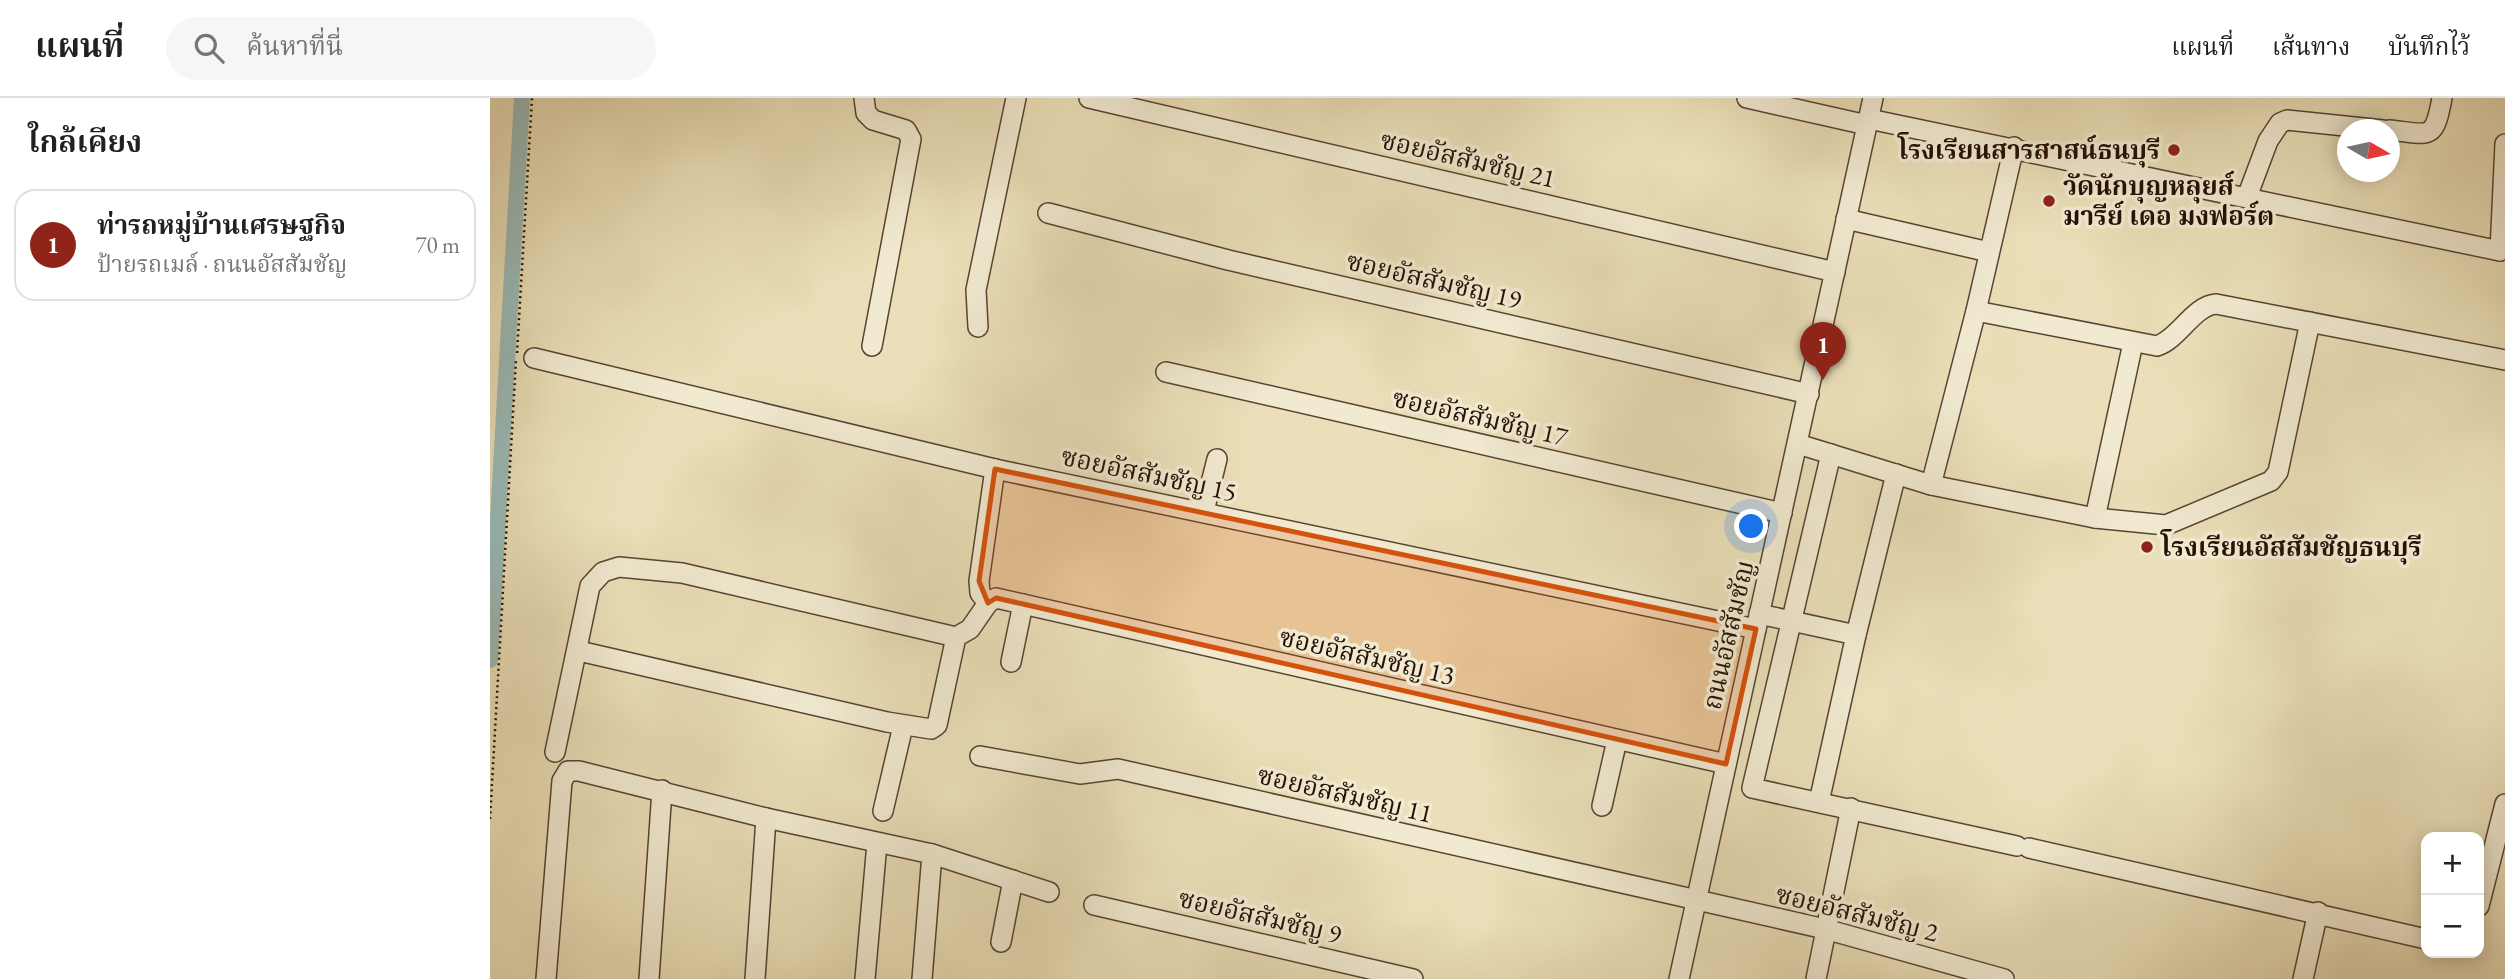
<!DOCTYPE html>
<html lang="th">
<head>
<meta charset="utf-8">
<style>
	:root { --surface:#fff; --page:#f6f6f6; --text:#202124; --muted:#757577; --line:#e0e0e0; --accent:#8f2418 }
	body { margin:0; font-family:"EB Garamond","Noto Serif Thai",serif; background:var(--page); color:var(--text) }
	.controls { position:absolute; right:21px; bottom:21px; display:grid; overflow:hidden; border-radius:14px; box-shadow:0 4px 18px #0003 }
	.controls button { width:63px; height:63px; display:grid; place-items:center; padding:0; border:0; border-bottom:2px solid var(--line); background:var(--surface); color:var(--text); font:35px sans-serif }
	.compass { position:absolute; left:1847px; top:21px; width:63px; height:63px; border-radius:50%; background:var(--surface); box-shadow:0 4px 18px #0003; rotate:99deg }
	.you { position:absolute; left:1262px; top:429px; width:24px; height:24px; margin:-18px; border:5px solid #fff; border-radius:50%; background:#1a73e8; box-shadow:0 0 0 10px #1a73e833 }
	.badge { display:grid; place-items:center; width:46px; height:46px; border-radius:50%; background:var(--accent); color:#fff; font-size:23px; font-weight:700 }
	.pin { position:absolute; translate:-50% -58px; filter:drop-shadow(0 2px 4px #0008) }
	.pin::after { content:''; position:absolute; top:37px; width:24px; height:21px; background:inherit; clip-path:polygon(0 0,100% 0,50% 100%) }
	.list { margin:0; padding:0; list-style:none }
	h2 { display:flex; justify-content:space-between; align-items:center; height:91px; margin:0; padding:0 28px; font-size:30px }
	h2 small { font-size:23px; font-weight:400; color:var(--muted) }
	.list li { display:grid; grid-template-columns:46px 1fr auto; gap:21px; align-items:center; box-sizing:border-box; height:112px; margin:0 14px 14px; padding:0 14px; border:2px solid var(--line); border-radius:21px }
	.list b { display:block; font-size:26px; white-space:nowrap }
	.list p { margin:0; font-size:23px; white-space:nowrap; color:var(--muted) }
	.list em { font-size:23px; font-style:normal; color:var(--muted) }
	.icon { flex:none; width:38px; height:38px; fill:none; stroke:currentColor; stroke-width:2; stroke-linecap:round; stroke-linejoin:round }
	.map { position:relative; flex:none; width:2015px; height:881px; overflow:hidden }
	header { display:flex; align-items:center; gap:42px; box-sizing:border-box; height:98px; padding:0 35px; background:var(--surface); border-bottom:2px solid var(--line) }
	header strong { font-size:33px }
	nav { display:flex; gap:38px; margin-inline-start:auto; font-size:24px }
	.search { width:490px; height:63px; background:var(--page); display:flex; align-items:center; gap:18px; box-sizing:border-box; padding:0 24px; border-radius:38px; color:var(--muted); font-size:26px }
	main { display:flex }
	aside { flex:1; background:var(--surface) }
	.map>svg:first-child { display:block }
	.lines { fill:none; stroke-linecap:round; stroke-linejoin:round }
	.canal { stroke:#9abab7; stroke-width:16 }
	.minor-casing { stroke:#574433; stroke-width:22 }
	.path { stroke:#261007; stroke-width:2.5; stroke-dasharray:2 3.5; stroke-linecap:butt }
	.minor { stroke:#f1ead1; stroke-width:19 }
	.marked { fill:#d5520c; fill-opacity:0.2; stroke:#d5520c; stroke-width:5; stroke-linejoin:round }
	.poi-dot { fill:#8f2418; stroke:#f1ead1; stroke-width:2.5 }
	.labels { text-anchor:middle; dominant-baseline:central; stroke-width:7; stroke-linejoin:round; paint-order:stroke }
	.poi-label { font-size:26px; font-weight:bold; fill:#261007; stroke:#f1ead1; text-anchor:start }
	.street-label { font-size:26px; fill:#261007; stroke:#f1ead1 }
</style>
</head>
<body>
<header>
<strong>แผนที่</strong>
<div class="search"><svg class="icon" aria-label="search" viewBox="0 0 24 24"><circle cx="10" cy="10" r="6"/><path d="M15 15l6 6"/></svg>ค้นหาที่นี่</div>
<nav><a>แผนที่</a><a>เส้นทาง</a><a>บันทึกไว้</a></nav>
</header>
<main>
<aside>
<h2>ใกล้เคียง<small></small></h2>
<ul class="list">
<li><span class="badge">1</span><div><b>ท่ารถหมู่บ้านเศรษฐกิจ</b><p>ป้ายรถเมล์ · ถนนอัสสัมชัญ</p></div><em>70 m</em></li>
</ul>
</aside>
<div class="map">
<svg width="2015" height="881" viewBox="0 0 2015 881">
	<rect width="100%" height="100%" fill="#eadfb8"/>
	<filter id="stains"><feTurbulence type="fractalNoise" baseFrequency=".00286" numOctaves="4"/><feColorMatrix values="0 0 0 0 .2 0 0 0 0 .09 0 0 0 0 .02 0 0 0 .5 -.17"/></filter>
	<radialGradient id="worn" r=".72"><stop offset=".6" stop-color="#630" stop-opacity="0"/><stop offset="1" stop-color="#630" stop-opacity=".3"/></radialGradient>
	<g class="lines">
		<path class="canal" d="M0,562L32,0"/>
		<defs>
			<g id="minor">
				<path d="M374,0L376,15L383,22L416,32L421,41L382,248"/>
				<path d="M599,0L1345,174"/>
				<path d="M1257,0L1377,27"/>
				<path d="M1379,21L2010,153"/>
				<path d="M1899,32C1940,36 1944,44 1952,0"/>
				<path d="M1757,99L1778,43L1790,25L1797,22L1893,32"/>
				<path d="M558,115L738,162L1319,296"/>
				<path d="M1356,121L1499,154"/>
				<path d="M2010,153L2015,46"/>
				<path d="M1486,213L1524,49"/>
				<path d="M488,229L486,192L526,0"/>
				<path d="M44,260L505,371L1266,531"/>
				<path d="M676,274L1292,415"/>
				<path d="M1308,346L1441,387L1486,213L1667,248C1689,241 1703,208 1726,206L2015,262"/>
				<path d="M1341,356L1262,690L1527,748"/>
				<path d="M1441,387L1605,420L1676,427L1781,383L1788,374L1820,224"/>
				<path d="M714,413L727,361"/>
				<path d="M1605,420L1643,245"/>
				<path d="M498,505L490,495L489,483L505,371"/>
				<path d="M1269,516L1366,537"/>
				<path d="M89,553L397,624L441,631L447,627L466,539L480,531L498,505L506,500L1236,666"/>
				<path d="M521,564L533,506"/>
				<path d="M65,654L100,488L113,474L129,469L192,475L466,539"/>
				<path d="M490,658L590,676L628,671L1335,831L1514,881"/>
				<path d="M1329,704L1366,537L1406,376"/>
				<path d="M1112,708L1127,642"/>
				<path d="M393,713L413,628"/>
				<path d="M1539,750L1936,841"/>
				<path d="M604,807L923,881"/>
				<path d="M1989,808L2015,706"/>
				<path d="M511,844L523,782"/>
				<path d="M56,881L72,683L78,673H89L276,720L442,756L559,794"/>
				<path d="M159,881L172,692"/>
				<path d="M265,881L276,720"/>
				<path d="M375,881L387,745"/>
				<path d="M432,881L442,756"/>
				<path d="M1189,881L1383,0"/>
				<path d="M1326,881L1361,710"/>
				<path d="M1813,881L1828,814"/>
			</g>
		</defs>
		<use href="#minor" class="minor-casing"/>
		<g class="path">
			<path d="M27,255L42,0"/>
			<path d="M0,721L26,262"/>
		</g>
		<use href="#minor" class="minor"/>
	</g>
	<path class="marked" d="M505,371L1266,531L1236,666L533,506L506,500L498,505L489,483Z"/>
	<g class="poi-dot">
		<circle cx="1684" cy="52" r="7"/>
		<circle cx="1559" cy="103" r="7"/>
		<circle cx="1657" cy="449" r="7"/>
	</g>
	<g class="labels">
		<g class="poi-label">
			<text x="1670" y="52" text-anchor="end">โรงเรียนสารสาสน์ธนบุรี</text>
			<text x="1573" y="88">วัดนักบุญหลุยส์<tspan x="1573" dy="30">มารีย์ เดอ มงฟอร์ต</tspan></text>
			<text x="1671" y="449">โรงเรียนอัสสัมชัญธนบุรี</text>
		</g>
		<g class="street-label">
			<text transform="translate(978 61) rotate(13)">ซอยอัสสัมชัญ 21</text>
			<text transform="translate(944 182) rotate(13)">ซอยอัสสัมชัญ 19</text>
			<text transform="translate(990 319) rotate(13)">ซอยอัสสัมชัญ 17</text>
			<text transform="translate(659 376) rotate(12)">ซอยอัสสัมชัญ 15</text>
			<text transform="translate(1238 537) rotate(-77)">ถนนอัสสัมชัญ</text>
			<text transform="translate(877 558) rotate(13)">ซอยอัสสัมชัญ 13</text>
			<text transform="translate(855 696) rotate(13)">ซอยอัสสัมชัญ 11</text>
			<text transform="translate(1367 815) rotate(14)">ซอยอัสสัมชัญ 2</text>
			<text transform="translate(770 818) rotate(13)">ซอยอัสสัมชัญ 9</text>
		</g>
	</g>
	<rect width="100%" height="100%" filter="url(#stains)"/>
	<rect width="100%" height="100%" fill="url(#worn)"/>
</svg>
<div class="controls">
<button>+</button>
<button>−</button>
</div>
<svg class="compass" viewBox="-18 -18 36 36"><path d="M0-13l5 13h-10z" fill="#e53935"/><path d="M0 13l5-13h-10z" fill="#757577"/></svg>
<div class="you"></div>
<div class="pin badge" style="left:1333px;top:282px">1</div>
</div>
</main>
</body>
</html>
